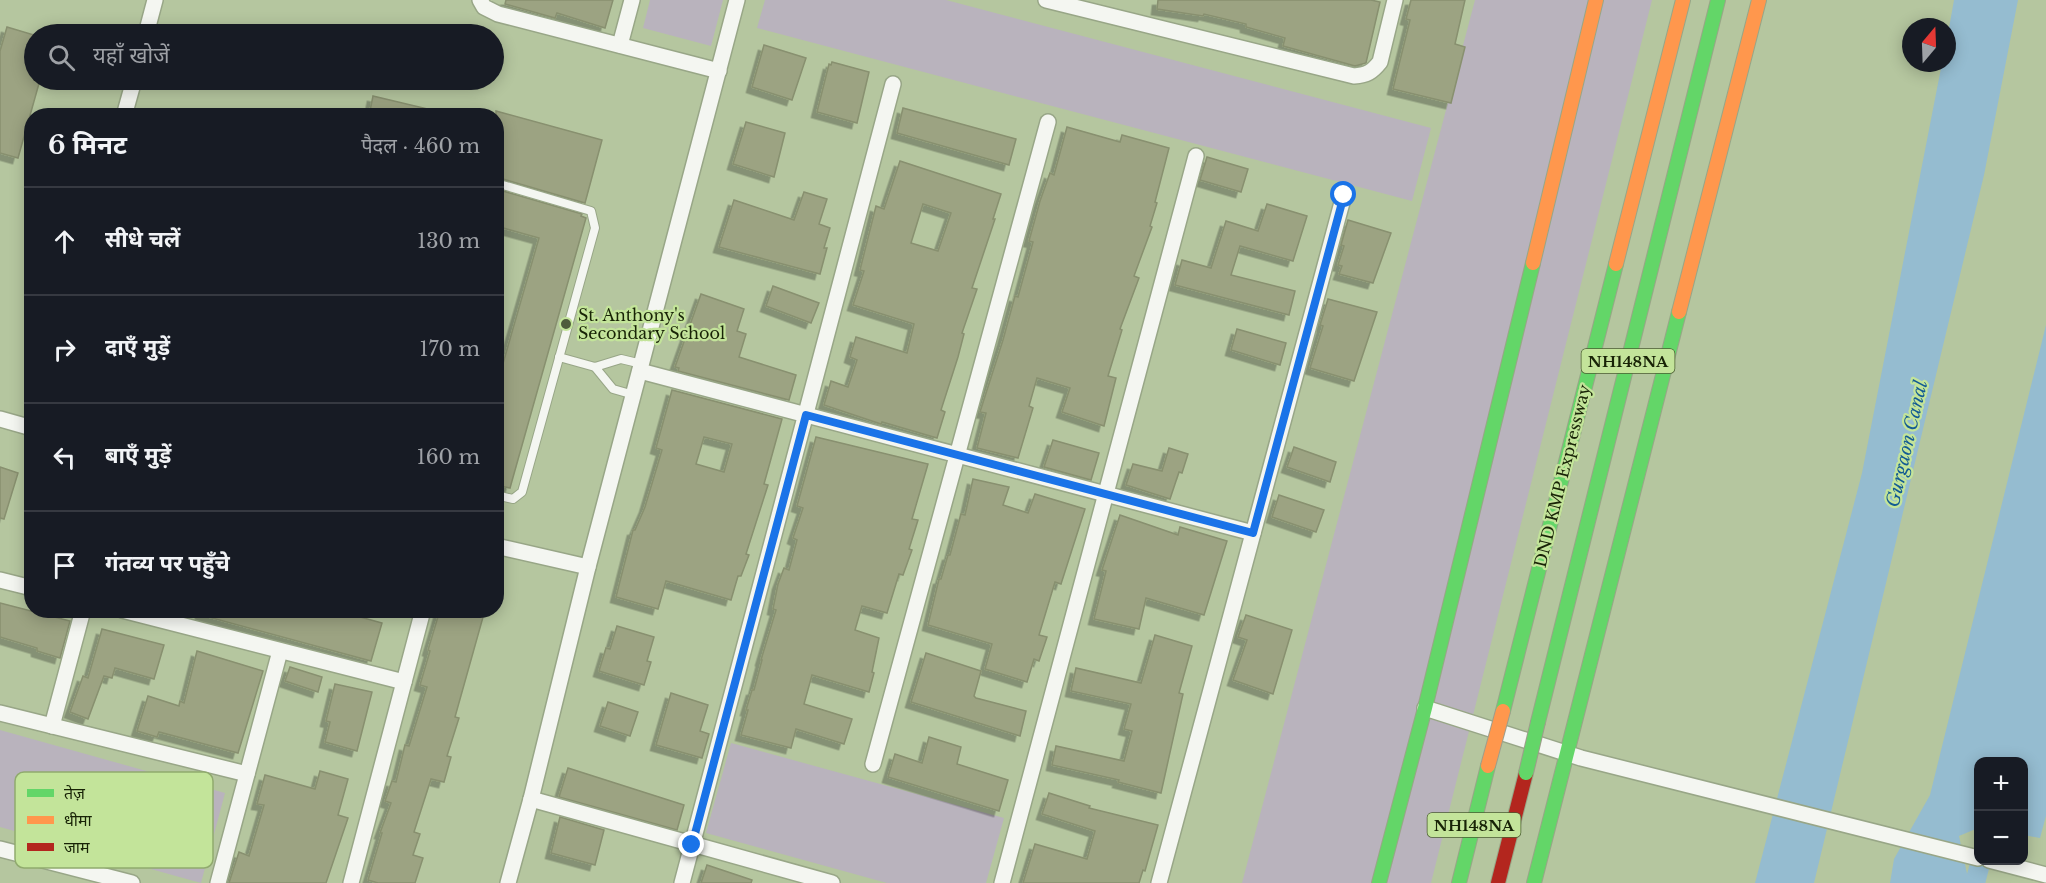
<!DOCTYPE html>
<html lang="hi">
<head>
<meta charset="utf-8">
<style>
	:root { --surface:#171b24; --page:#242831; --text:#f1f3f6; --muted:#9ea1a6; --line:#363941 }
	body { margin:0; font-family:"Libre Baskerville","Noto Sans Devanagari",serif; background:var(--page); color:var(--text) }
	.controls { position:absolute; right:18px; bottom:18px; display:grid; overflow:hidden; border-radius:12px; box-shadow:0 3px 15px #0003 }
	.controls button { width:54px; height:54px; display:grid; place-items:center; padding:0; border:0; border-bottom:2px solid var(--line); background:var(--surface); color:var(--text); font:30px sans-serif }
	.compass { position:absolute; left:1902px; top:18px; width:54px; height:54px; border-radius:50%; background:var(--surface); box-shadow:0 3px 15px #0003; rotate:19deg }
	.stop { position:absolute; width:18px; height:18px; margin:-14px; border:4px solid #1a73e8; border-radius:50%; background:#fff }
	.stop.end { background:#1a73e8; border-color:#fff; box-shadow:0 2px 6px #0008 }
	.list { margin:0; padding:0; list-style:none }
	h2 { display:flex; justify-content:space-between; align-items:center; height:78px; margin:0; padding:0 24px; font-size:26px }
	h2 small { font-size:20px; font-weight:400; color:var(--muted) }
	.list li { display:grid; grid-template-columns:39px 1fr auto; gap:18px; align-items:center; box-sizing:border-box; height:108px; padding:0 24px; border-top:2px solid var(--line) }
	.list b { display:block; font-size:22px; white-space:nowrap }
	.list em { font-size:20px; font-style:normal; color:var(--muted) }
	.icon { flex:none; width:33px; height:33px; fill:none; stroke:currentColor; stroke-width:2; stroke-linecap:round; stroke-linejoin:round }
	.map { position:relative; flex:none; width:2046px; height:883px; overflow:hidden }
	.search { position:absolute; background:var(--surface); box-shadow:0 3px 15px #0003; left:24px; top:24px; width:480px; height:66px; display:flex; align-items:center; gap:15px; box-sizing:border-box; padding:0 21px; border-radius:33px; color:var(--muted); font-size:22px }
	.panel { position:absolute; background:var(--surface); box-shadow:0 3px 15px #0003; left:24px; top:108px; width:480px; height:510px; border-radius:24px }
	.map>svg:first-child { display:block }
	.green { fill:#b9b3bd }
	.water { fill:#95bcd0 }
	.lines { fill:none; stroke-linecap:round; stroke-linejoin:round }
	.canal { stroke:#95bcd0; stroke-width:20 }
	.building { fill:#9ca382; stroke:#88906f; stroke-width:1.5; fill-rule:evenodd; filter:url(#shadow) }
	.lane-casing { stroke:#98a687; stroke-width:10 }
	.street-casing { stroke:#98a687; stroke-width:18 }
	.fast-casing { stroke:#98a687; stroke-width:16 }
	.slow-casing { stroke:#98a687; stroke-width:16 }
	.jam-casing { stroke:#98a687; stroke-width:16 }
	.lane { stroke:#f4f6f1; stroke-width:8 }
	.street { stroke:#f4f6f1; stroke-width:15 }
	.fast { stroke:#63d668; stroke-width:14 }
	.slow { stroke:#ff974d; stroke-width:14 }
	.jam { stroke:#b3261e; stroke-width:14 }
	.fast-bridge-casing { stroke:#9e9d8b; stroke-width:16; stroke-linecap:butt }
	.slow-bridge-casing { stroke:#9e9d8b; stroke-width:16; stroke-linecap:butt }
	.fast-bridge { stroke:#63d668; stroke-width:14 }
	.slow-bridge { stroke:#ff974d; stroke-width:14 }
	.route { stroke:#1a73e8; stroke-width:8 }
	.poi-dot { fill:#4f5c3c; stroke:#c3e49a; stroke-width:2 }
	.labels { text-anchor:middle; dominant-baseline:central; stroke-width:4.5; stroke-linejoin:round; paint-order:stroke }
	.shield { fill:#c3e49a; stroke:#4b5d32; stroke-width:1.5 }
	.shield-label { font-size:15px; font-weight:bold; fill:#182306 }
	.poi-label { font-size:16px; fill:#182306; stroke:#c3e49a; text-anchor:start }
	.street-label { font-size:16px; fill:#182306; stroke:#c3e49a }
	.water-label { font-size:18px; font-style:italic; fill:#135b93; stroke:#c3e49a }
	.key { fill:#c3e49a; stroke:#90aa6e; stroke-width:1.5 }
	.key-label { font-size:16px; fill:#182306 }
</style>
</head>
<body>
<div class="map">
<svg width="2046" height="883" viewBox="0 0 2046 883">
	<defs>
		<filter id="shadow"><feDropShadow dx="-5.5" dy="5.5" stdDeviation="0" flood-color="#0004"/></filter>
	</defs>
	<rect width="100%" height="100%" fill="#b5c69f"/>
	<g class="green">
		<path d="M650,0H723L711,46L643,28Z"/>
		<path d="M765,0H946L1431,128L1412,201L757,28Z"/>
		<path d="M1475,0H1652L1431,883H1242Z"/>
		<path d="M0,730L225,793L201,883L0,827Z"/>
		<path d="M731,743L1004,818L986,883H887L706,833Z"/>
	</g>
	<g class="water">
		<path d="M1954,0H2018L1984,175L1814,883H1755L1862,473L1942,63H1947V39Z"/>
		<path d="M2046,325V816L2040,838L2024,835V762H1978V828L1959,836L1969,883H1890L1894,859L1930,795Z"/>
	</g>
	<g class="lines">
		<path class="canal" d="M1975,883L1981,860"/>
	</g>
	<g class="building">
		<path d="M506,0H613L605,28L557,13L555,18L505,4Z"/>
		<path d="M1158,0H1371L1380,2L1366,63L1355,66L1283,46L1285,38L1246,27V24L1204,14L1203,16L1157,9Z"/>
		<path d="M1411,0H1465L1455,44L1465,47L1451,103L1393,89L1410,20L1406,19Z"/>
		<path d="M7,27L34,35V80H40L18,158L0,153V51Z"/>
		<path d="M764,45L806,58L792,100L752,87Z"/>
		<path d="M832,62L869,72L857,123L817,112L829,64L831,65Z"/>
		<path d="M373,96L432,110L431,116H369Z"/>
		<path d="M903,108L1016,139L1009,165L897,133Z"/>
		<path d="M496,111L602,140L585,203L496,177Z"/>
		<path d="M746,122L785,133L774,177L733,164Z"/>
		<path d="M1067,127L1120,142L1122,135L1169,148L1155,202L1157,203L1150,226L1152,227L1134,276L1139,278L1120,329L1122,330L1108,376L1116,378L1104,426L1062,412L1070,388L1037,378L1029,406L1033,408L1018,458L977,448L986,413L980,412L1003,340L1015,296L1018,297L1033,242L1029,241L1040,201L1050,173L1054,175Z"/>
		<path d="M1207,157L1248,169L1241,192L1200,180Z"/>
		<path d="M900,161L1001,194L993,219H995L972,288L977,289L962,333L964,334L958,357L941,410L945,412L937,438L882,422L881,424L824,405L831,381L848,387L857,360L850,357L856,337L907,353L914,324L853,305L864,271L860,270L876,206L884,209ZM923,204L951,213L938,251L911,243Z"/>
		<path d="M496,189L582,214L581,216L586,218L510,488L496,485V388L539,238L496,226Z"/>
		<path d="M804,192L827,199L819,224L830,228L824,248H827L820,274L719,247L734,200L794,220Z"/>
		<path d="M1267,204L1307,216L1293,261L1240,246L1231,275L1295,291L1289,315L1175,285L1182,260L1211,268L1226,221L1258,231Z"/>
		<path d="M1348,220L1391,233L1373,283L1339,274L1342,266L1338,265L1344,246L1341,245Z"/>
		<path d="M773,286L819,303L811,323L766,306Z"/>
		<path d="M701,294L744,309L737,331L746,334L739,357L796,375L789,400L678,371L679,368L675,367Z"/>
		<path d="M1328,299L1377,312L1354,381L1310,368L1323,326L1320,325Z"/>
		<path d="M1237,329L1286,343L1280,365L1231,350Z"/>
		<path d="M672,390L782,419L764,484L768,485L746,554L749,555L741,576H738L731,600L666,581L658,609L616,597L633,530H635L645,507L662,450L656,448ZM704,437L732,444L724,472L696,464Z"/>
		<path d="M816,437L928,464L912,519L918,520L909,549L912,550L903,575L899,574L887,613L862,606L855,630L879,638L872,672L874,673L869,692L812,675L804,704L852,719L844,744L796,729L791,748L741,735L748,710H746L752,690H754L762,660H761L776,610L773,609L778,584L784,568L789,570L797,540L793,538L803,508L797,506Z"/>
		<path d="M1053,440L1099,453L1091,480L1044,467Z"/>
		<path d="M1294,447L1336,462L1330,482L1287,467Z"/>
		<path d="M1169,448L1188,454L1182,473L1179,472L1170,499L1126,485L1133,464L1162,471Z"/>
		<path d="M0,467L18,473L4,519L0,518Z"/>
		<path d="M973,479L1009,487L1003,505L1028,513L1035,494L1085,509L1061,584L1055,582L1039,635L1047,637L1039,661L1034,659L1027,682L985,669L992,644L928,625L939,579H941L948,555H950L961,514L965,515Z"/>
		<path d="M1279,495L1324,510L1316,532L1272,517Z"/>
		<path d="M1120,515L1178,535L1180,527L1227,541L1204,615L1146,598L1139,629L1094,619L1106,571L1102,570Z"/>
		<path d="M0,603L70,621L60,658L37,651V648L0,637Z"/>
		<path d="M201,610H335L382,623L371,661L201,615Z"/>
		<path d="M440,610H485L455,717L459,718L447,756L451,757L444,782L431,779L414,832L420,834L413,855L423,858L415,883H378L368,880L382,833H380L391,803L385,801L392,781L396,782L405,745L409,746L427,687L420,685L430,651L428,650Z"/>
		<path d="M1246,615L1292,630L1273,694L1233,680L1247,640L1238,637Z"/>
		<path d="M617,626L654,637L647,661L651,662L644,685L599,671L606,648L610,649Z"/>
		<path d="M102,629L164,645L154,679L115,668L112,678L104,676L88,719L70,712L83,676L88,678Z"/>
		<path d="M1155,635L1192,646L1179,693L1183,694L1161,793L1118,782L1119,780L1052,765L1056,746L1124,761L1132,731L1124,729L1131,704L1071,691L1076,668L1141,683Z"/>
		<path d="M197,651L263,671L238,753L159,732L157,737L137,731L148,696L179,706L180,701L184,703Z"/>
		<path d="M926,653L981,671L974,696L976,698L1026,711L1020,736L911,702Z"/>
		<path d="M290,667L322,677L318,692L285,681Z"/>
		<path d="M335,684L372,692L357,751L325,742L330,722L326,721Z"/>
		<path d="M671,693L708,705L700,731L709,734L702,758L656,745Z"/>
		<path d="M608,702L638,712L630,736L600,726Z"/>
		<path d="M929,737L961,747L957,764L1008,780L999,811L888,777L895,754L922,763Z"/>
		<path d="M568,768L684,805L677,830L559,797Z"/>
		<path d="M320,771L348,779L338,815L348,818L326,883H229L239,852L249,856L264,805L257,804L265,775L315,789Z"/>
		<path d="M1049,793L1090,806L1089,808L1158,825L1145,871L1143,870L1139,883H1023L1035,844L1087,859L1095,831L1042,814Z"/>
		<path d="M560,817L604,830L595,865L551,853Z"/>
		<path d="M707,865L752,880L751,883H701Z"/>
	</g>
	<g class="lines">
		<defs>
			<g id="lane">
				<path d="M496,183L591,211L595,228L522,492L513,499L496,495"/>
				<path d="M559,357L595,367L621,359L642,364"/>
				<path d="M595,367L613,389L634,395"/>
			</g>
			<g id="street">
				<path d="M480,0L484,7L498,14L719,71"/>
				<path d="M1046,0L1354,76C1367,75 1372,72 1380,62L1395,0"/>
				<path d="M146,34L155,0"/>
				<path d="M620,45L632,0"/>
				<path d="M124,116L134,80"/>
				<path d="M640,371L1253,533"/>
				<path d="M0,419L32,428"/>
				<path d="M496,546L588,567"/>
				<path d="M0,580L32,588"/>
				<path d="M122,610L404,682"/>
				<path d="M1425,708L1581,758L1978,858"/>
				<path d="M0,713L247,774"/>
				<path d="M52,726L83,610"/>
				<path d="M873,764L1048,122"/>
				<path d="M531,799L832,883"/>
				<path d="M0,849L132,883"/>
				<path d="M1989,860L2046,875"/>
				<path d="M218,883L280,651"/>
				<path d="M351,883L423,610"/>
				<path d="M508,883L531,799L588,567L737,0"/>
				<path d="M682,883L893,84"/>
				<path d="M1002,883L1196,156"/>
				<path d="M1159,883L1344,195"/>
			</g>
			<g id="fast">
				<path d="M1503,711L1616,264"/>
				<path d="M1538,722L1718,0"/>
				<path d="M1379,883L1425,708L1533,263"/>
				<path d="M1459,883L1488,766"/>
				<path d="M1534,883L1679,312"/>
			</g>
			<g id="slow">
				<path d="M1533,263L1596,0"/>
				<path d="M1616,264L1683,0"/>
				<path d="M1679,312L1759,0"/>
			</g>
			<path id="jam" d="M1498,883L1526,773"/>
		</defs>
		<use href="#lane" class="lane-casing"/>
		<use href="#street" class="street-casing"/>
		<use href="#fast" class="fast-casing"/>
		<use href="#slow" class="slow-casing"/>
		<use href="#jam" class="jam-casing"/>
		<use href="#lane" class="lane"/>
		<use href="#street" class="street"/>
		<use href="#fast" class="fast"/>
		<use href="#slow" class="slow"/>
		<use href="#jam" class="jam"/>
		<defs>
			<path id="fast-bridge" d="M1526,773L1538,722"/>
			<path id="slow-bridge" d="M1488,766L1503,711"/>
		</defs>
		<use href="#fast-bridge" class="fast-bridge-casing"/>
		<use href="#slow-bridge" class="slow-bridge-casing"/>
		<use href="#fast-bridge" class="fast-bridge"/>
		<use href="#slow-bridge" class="slow-bridge"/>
	</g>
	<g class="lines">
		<path class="route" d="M692,845L806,415L1253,533L1344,195"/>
	</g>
	<circle class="poi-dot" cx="566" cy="324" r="6"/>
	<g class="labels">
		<g class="shield">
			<rect x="1581.5" y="349" width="93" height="24" rx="4.5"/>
			<rect x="1427.5" y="813" width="93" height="24" rx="4.5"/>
		</g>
		<g class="shield-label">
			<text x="1628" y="361">NH148NA</text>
			<text x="1474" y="825">NH148NA</text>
		</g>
		<g class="poi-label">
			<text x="578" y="315">St. Anthony's<tspan x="578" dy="18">Secondary School</tspan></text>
		</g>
		<g class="street-label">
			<text transform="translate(1562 476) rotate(-76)">DND KMP Expressway</text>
		</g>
		<g class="water-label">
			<text transform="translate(1907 444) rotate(-77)">Gurgaon Canal</text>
		</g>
	</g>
	<rect x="15" y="772" width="198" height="96" rx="9" class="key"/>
	<rect x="27" y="789" width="27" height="8" fill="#63d668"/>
	<rect x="27" y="816" width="27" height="8" fill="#ff974d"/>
	<rect x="27" y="843" width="27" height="8" fill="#b3261e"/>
	<g class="key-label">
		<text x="64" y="799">तेज़</text>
		<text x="64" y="826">धीमा</text>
		<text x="64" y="853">जाम</text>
	</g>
</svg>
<div class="controls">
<button>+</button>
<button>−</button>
</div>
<svg class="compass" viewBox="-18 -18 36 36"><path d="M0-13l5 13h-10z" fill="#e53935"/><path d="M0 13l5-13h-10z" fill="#9ea1a6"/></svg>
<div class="stop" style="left:1344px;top:195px"></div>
<div class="stop end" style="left:692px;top:845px"></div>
<div class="search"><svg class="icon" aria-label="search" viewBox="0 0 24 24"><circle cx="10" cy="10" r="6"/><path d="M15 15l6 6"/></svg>यहाँ खोजें</div>
<section class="panel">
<h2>6 मिनट<small>पैदल · 460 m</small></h2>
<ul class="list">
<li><svg class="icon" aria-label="ahead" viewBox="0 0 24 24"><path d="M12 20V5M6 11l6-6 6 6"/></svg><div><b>सीधे चलें</b></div><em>130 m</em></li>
<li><svg class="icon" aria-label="right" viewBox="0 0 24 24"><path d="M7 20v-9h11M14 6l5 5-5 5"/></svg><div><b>दाएँ मुड़ें</b></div><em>170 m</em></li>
<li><svg class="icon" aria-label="left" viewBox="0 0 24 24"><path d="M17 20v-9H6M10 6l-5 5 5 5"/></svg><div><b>बाएँ मुड़ें</b></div><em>160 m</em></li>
<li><svg class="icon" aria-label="arrive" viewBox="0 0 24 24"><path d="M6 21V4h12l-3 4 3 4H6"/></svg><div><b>गंतव्य पर पहुँचे</b></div></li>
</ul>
</section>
</div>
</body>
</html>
